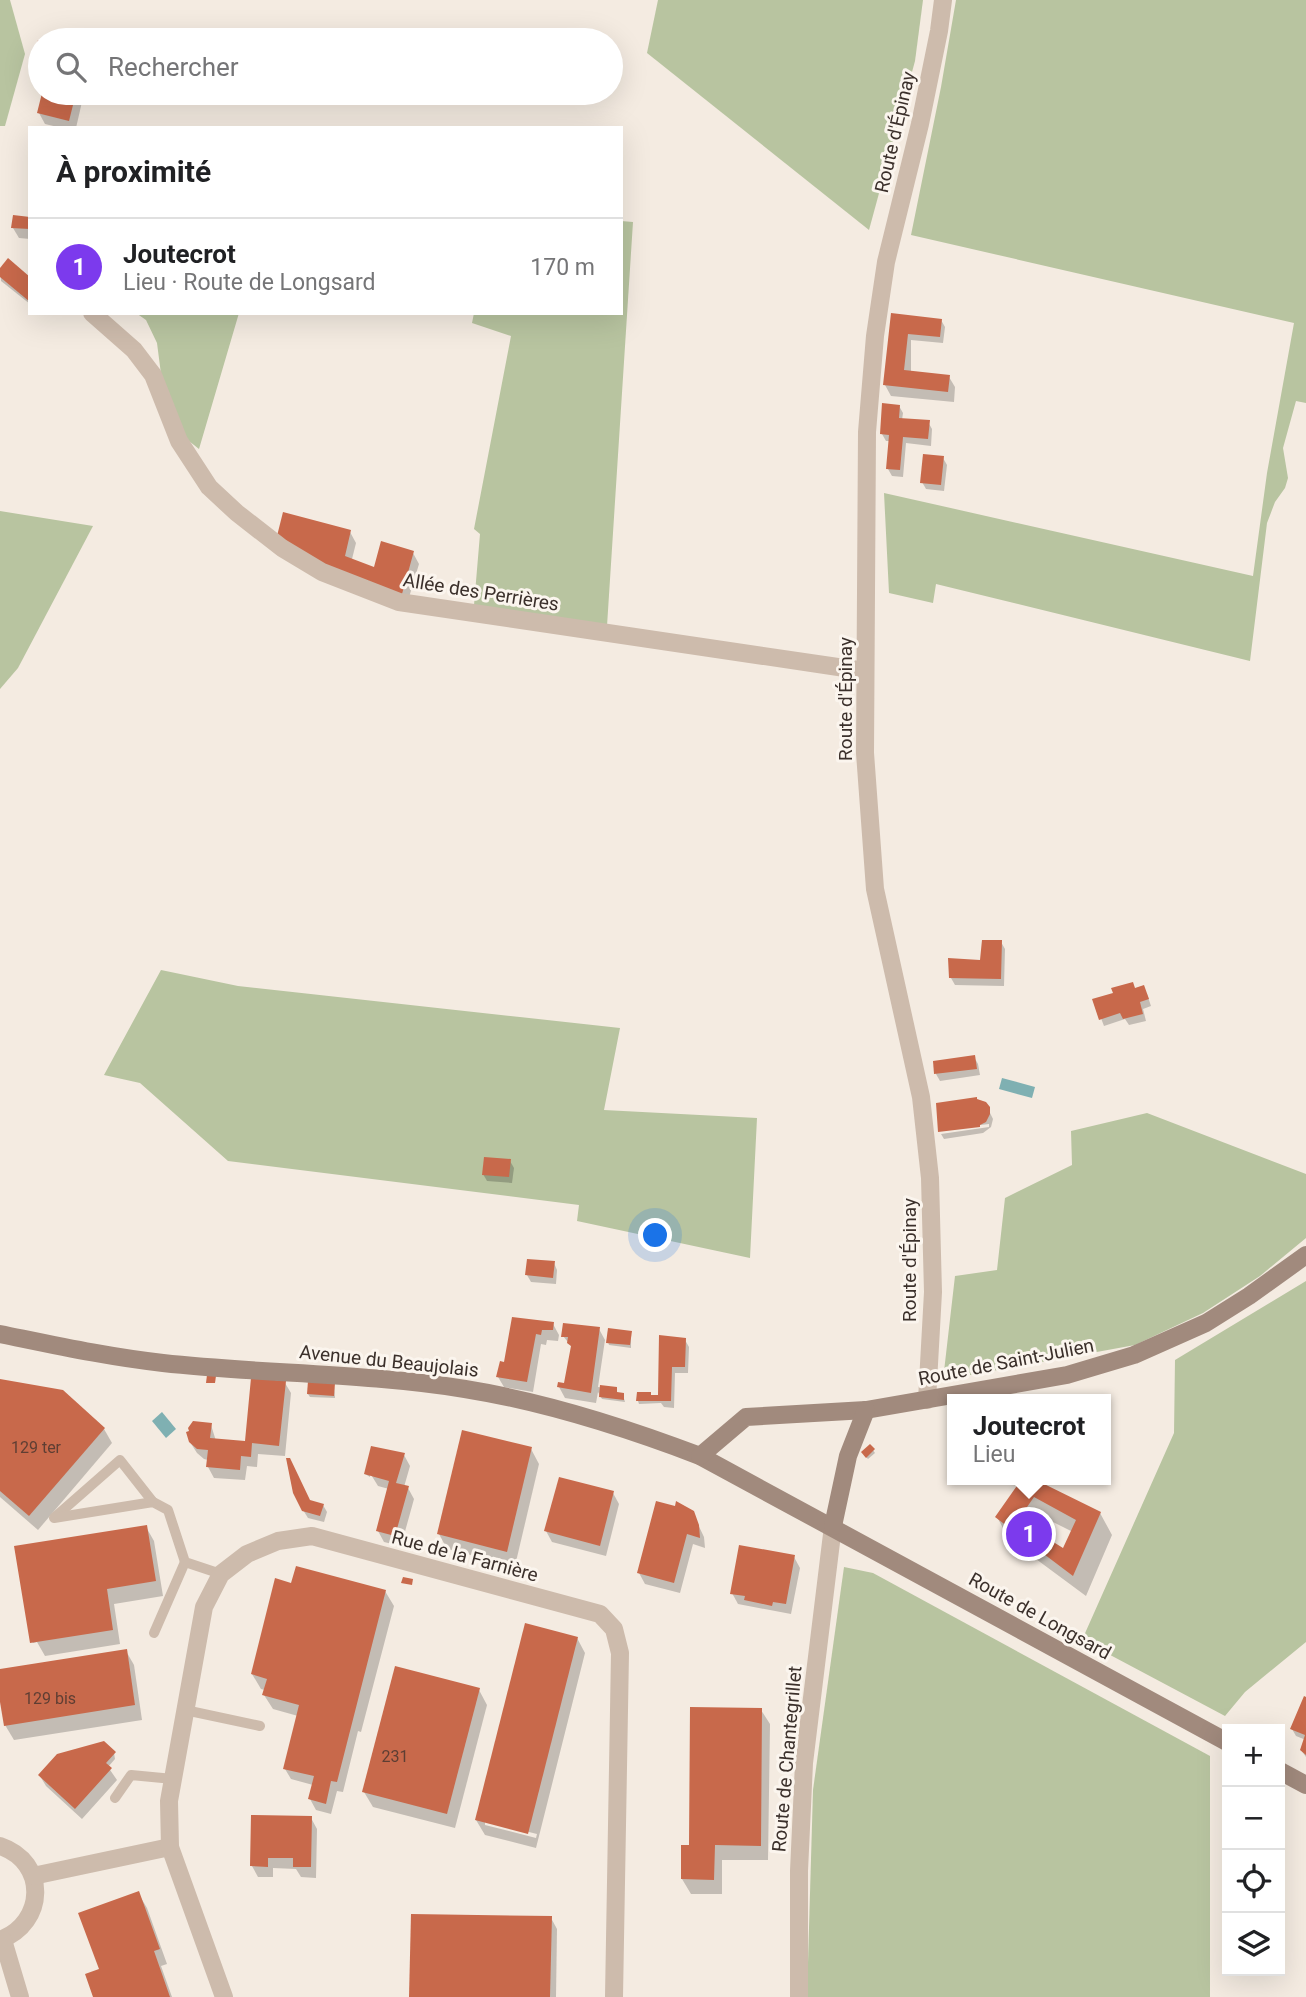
<!DOCTYPE html>
<html lang="fr">
<head>
<meta charset="utf-8">
<style>
	:root { --surface:#fff; --page:#f2f2f2; --text:#202124; --muted:#757577; --line:#e0e0e0; --accent:#7c3aed }
	body { margin:0; font-family:Roboto,sans-serif; background:var(--page); color:var(--text) }
	.controls { position:absolute; right:21px; bottom:21px; display:grid; overflow:hidden; border-radius:0px; box-shadow:0 7px 28px #0002 }
	.controls button { width:63px; height:63px; display:grid; place-items:center; padding:0; border:0; border-bottom:2px solid var(--line); background:var(--surface); color:var(--text); font:35px sans-serif }
	.you { position:absolute; left:656px; top:1236px; width:24px; height:24px; margin:-18px; border:5px solid #fff; border-radius:50%; background:#1a73e8; box-shadow:0 0 0 10px #1a73e833 }
	.badge { display:grid; place-items:center; width:46px; height:46px; border-radius:50%; background:var(--accent); color:#fff; font-size:23px; font-weight:700 }
	.pin { position:absolute; translate:-50% -50%; border:4px solid #fff; box-shadow:0 2px 7px #0006 }
	.popup { position:absolute; left:947px; top:1394px; width:164px; height:91px; box-sizing:border-box; display:grid; place-content:center; border-radius:0px; background:var(--surface); filter:drop-shadow(0 2px 5px #0005); font-size:23px; white-space:nowrap; color:var(--muted) }
	.popup b { font-size:26px; color:var(--text) }
	.popup::after { content:''; position:absolute; left:50%; top:100%; margin-left:-14px; border:14px solid transparent; border-top-color:var(--surface) }
	.list { margin:0; padding:0; list-style:none }
	h2 { display:flex; justify-content:space-between; align-items:center; height:91px; margin:0; padding:0 28px; font-size:30px }
	h2 small { font-size:23px; font-weight:400; color:var(--muted) }
	.list li { display:grid; grid-template-columns:46px 1fr auto; gap:21px; align-items:center; box-sizing:border-box; height:98px; padding:0 28px; border-top:2px solid var(--line) }
	.list b { display:block; font-size:26px; white-space:nowrap }
	.list p { margin:0; font-size:23px; white-space:nowrap; color:var(--muted) }
	.list em { font-size:23px; font-style:normal; color:var(--muted) }
	.icon { flex:none; width:38px; height:38px; fill:none; stroke:currentColor; stroke-width:2; stroke-linecap:round; stroke-linejoin:round }
	.map { position:relative; flex:none; width:1306px; height:1997px; overflow:hidden }
	.search { position:absolute; background:var(--surface); box-shadow:0 7px 28px #0002; left:28px; top:28px; width:595px; height:77px; display:flex; align-items:center; gap:18px; box-sizing:border-box; padding:0 24px; border-radius:38px; color:var(--muted); font-size:26px }
	.panel { position:absolute; background:var(--surface); box-shadow:0 7px 28px #0002; left:28px; top:126px; width:595px; height:189px; border-radius:0px }
	.map>svg:first-child { display:block }
	.green { fill:#b8c4a0 }
	.water { fill:#7fb0b2 }
	.shadow { fill:#0003; fill-rule:evenodd }
	.building { fill:#c8694b; fill-rule:evenodd }
	.lines { fill:none; stroke-linecap:round; stroke-linejoin:round }
	.lane { stroke:#cdbbac; stroke-width:10 }
	.street { stroke:#cdbbac; stroke-width:18 }
	.secondary { stroke:#a18a7d; stroke-width:18 }
	.labels { text-anchor:middle; dominant-baseline:central; stroke-width:6; stroke-linejoin:round; paint-order:stroke }
	.number-label { font-size:16px; fill:#5e3e33 }
	.street-label { font-size:19px; fill:#3b302b; stroke:#fbf5ee }
</style>
</head>
<body>
<div class="map">
<svg width="1306" height="1997" viewBox="0 0 1306 1997">
	<rect width="100%" height="100%" fill="#f4ebe1"/>
	<g class="green">
		<path d="M0,0H10L25,54L5,126H0Z"/>
		<path d="M658,0H923L915,61L869,230L647,53Z"/>
		<path d="M956,0H1306V403L1296,401L1283,448L1288,478L1285,488L1275,502L1267,523L1250,661L936,584L933,603L889,593L884,493L1253,576L1267,473L1294,323L911,235L941,87Z"/>
		<path d="M621,221L633,222L607,626L474,605L480,534L474,529L511,336L472,323L474,313H621Z"/>
		<path d="M136,313H239L199,449L184,437L161,374L157,343L146,320Z"/>
		<path d="M0,511L93,526L18,668L0,689Z"/>
		<path d="M161,970L238,986L620,1028L604,1110L757,1118L750,1258L577,1221L579,1205L228,1161L140,1083L104,1075Z"/>
		<path d="M1147,1113L1306,1174V1238L1260,1276L1203,1313L1135,1345L943,1380L955,1276L997,1270L1005,1198L1072,1165L1071,1131Z"/>
		<path d="M1306,1281V1642L1245,1692L1225,1716L1082,1640L1174,1433L1175,1360Z"/>
		<path d="M844,1567L873,1573L1210,1756V1997H807L813,1790Z"/>
	</g>
	<g class="water">
		<path d="M1002,1078L1035,1087L1032,1098L999,1089Z"/>
		<path d="M162,1412L176,1429L166,1438L152,1421Z"/>
	</g>
	<g class="shadow">
		<path d="M44,93H84L76,128H62L45,124L39,113Z"/>
		<path d="M30,219V239L19,238L13,228Z"/>
		<path d="M0,271L30,281V304L1,281Z"/>
		<path d="M892,315L941,320L945,327L943,343L911,340V373L949,377L955,387L954,402L891,396L885,385Z"/>
		<path d="M899,406L903,413L902,420L928,422L932,429L931,446L906,443L903,477L892,476L888,469L890,441H886L882,434Z"/>
		<path d="M943,458L947,465L944,491L926,489L922,482Z"/>
		<path d="M350,532L356,543L351,563L375,572L413,553L419,564L407,604L285,547Z"/>
		<path d="M1001,942L1005,949L1004,986L955,985L951,978L982,962Z"/>
		<path d="M1135,990L1147,994L1151,1006L1143,1009L1146,1021L1129,1025L1125,1019L1104,1026L1094,1000Z"/>
		<path d="M974,1057L978,1064L980,1075L940,1081L936,1074L935,1062Z"/>
		<path d="M938,1105L989,1111L993,1119L991,1127L983,1133L944,1139L941,1134L989,1127V1124L940,1130V1133Z"/>
		<path d="M510,1161L514,1168L512,1183L487,1181L483,1174Z"/>
		<path d="M554,1263L557,1270L556,1284L531,1282L527,1275Z"/>
		<path d="M514,1319L553,1324L559,1335L558,1341L547,1340L546,1345L541,1344L533,1392L504,1387L498,1377L505,1364Z"/>
		<path d="M599,1329L605,1340L598,1387L616,1389L618,1394L623,1395L625,1402L602,1399L598,1392L596,1403L565,1398L559,1387L565,1385L572,1347L563,1336Z"/>
		<path d="M631,1333V1348L609,1345L608,1342Z"/>
		<path d="M661,1337L685,1340L689,1347L688,1373H675L674,1408L664,1407L661,1403L639,1404L638,1401L650,1393L652,1397H660Z"/>
		<path d="M0,1380L104,1429L112,1443L38,1530L0,1497Z"/>
		<path d="M285,1383L291,1393L285,1456L258,1454L257,1467L247,1466L245,1480L214,1478L208,1467V1460L204,1459L197,1453L190,1442L211,1425L216,1441L246,1443Z"/>
		<path d="M334,1385L335,1398L310,1397L308,1394Z"/>
		<path d="M531,1449L539,1464L515,1566L447,1549L439,1534Z"/>
		<path d="M873,1450L875,1453L868,1459L864,1455Z"/>
		<path d="M404,1455L410,1466L404,1487L408,1488L414,1499L401,1546L384,1542L378,1531L389,1489L378,1486L370,1473V1477L365,1474Z"/>
		<path d="M1023,1480H1033L1100,1513L1112,1535L1086,1596L1009,1539L997,1517ZM1047,1519L1073,1532L1064,1551L1036,1533Z"/>
		<path d="M613,1493L619,1504L606,1556L552,1542L546,1531Z"/>
		<path d="M323,1505L327,1512L324,1522L308,1518L303,1510Z"/>
		<path d="M692,1512L704,1537L705,1548L693,1544L680,1593L645,1584L639,1573Z"/>
		<path d="M146,1527L154,1541L163,1596L114,1604L120,1644L45,1656L37,1642L33,1643L31,1640Z"/>
		<path d="M794,1557L800,1568L791,1614L738,1604L732,1593Z"/>
		<path d="M293,1585L385,1591L394,1606L361,1732L358,1731L343,1792L337,1791L331,1814L316,1810L310,1799L313,1785L291,1779L285,1769L298,1716L273,1709L264,1695L265,1690L261,1689L252,1674Z"/>
		<path d="M577,1638L585,1653L536,1848L485,1835L476,1820ZM485,1821L537,1834L536,1838L485,1825Z"/>
		<path d="M126,1651L134,1665L142,1720L14,1740L5,1725L0,1690V1670Z"/>
		<path d="M479,1690L487,1705L455,1828L373,1807L364,1792Z"/>
		<path d="M1306,1699V1757L1301,1750L1306,1740L1296,1736L1292,1729Z"/>
		<path d="M761,1710L770,1724L768,1860H722V1894H691L682,1879L690,1847Z"/>
		<path d="M114,1753L115,1759L108,1767L117,1780L82,1819L46,1786L40,1776Z"/>
		<path d="M311,1818L317,1829L316,1878L301,1877L296,1869L273,1868V1877H258L252,1866Z"/>
		<path d="M138,1893L147,1908L167,1964L161,1966L172,1997H95L101,1970Z"/>
		<path d="M551,1918L557,1929L556,1997H411Z"/>
	</g>
	<g class="building">
		<path d="M38,40L40,41L39,70L35,52Z"/>
		<path d="M42,93H76L69,121L37,113Z"/>
		<path d="M13,215L30,217V229L11,228Z"/>
		<path d="M8,258L30,277V302L0,277V268Z"/>
		<path d="M891,313L942,319L940,337L908,334L904,370L950,375L948,392L883,385Z"/>
		<path d="M882,403L900,405L899,418L930,420L928,439L903,437L900,470L886,469L889,435L880,434Z"/>
		<path d="M923,454L944,456L941,485L920,483Z"/>
		<path d="M283,512L351,530L345,556L374,567L381,541L414,551L402,594L335,573L277,536Z"/>
		<path d="M982,940H1002L1001,979L949,978L948,958L980,960Z"/>
		<path d="M1133,982L1135,988L1144,985L1149,999L1140,1002L1143,1014L1123,1019L1120,1013L1099,1020L1092,999L1113,993L1111,988Z"/>
		<path d="M975,1055L977,1069L934,1074L933,1061Z"/>
		<path d="M977,1097V1099L986,1102L990,1107V1114L986,1122L980,1125V1127L938,1132L936,1103Z"/>
		<path d="M484,1157L511,1159L509,1177L482,1175Z"/>
		<path d="M527,1259L555,1261L553,1278L525,1275Z"/>
		<path d="M512,1317L554,1322L553,1330H542L541,1335L536,1334L527,1382L496,1377L500,1361L504,1362Z"/>
		<path d="M563,1323L600,1327L591,1393L557,1387L558,1382L564,1383L571,1346L567,1343L568,1337H561Z"/>
		<path d="M608,1328L632,1331L630,1345L606,1343Z"/>
		<path d="M659,1335L686,1338L685,1367H672L671,1401H636L637,1392H651V1395H658Z"/>
		<path d="M207,1375L216,1376L215,1383H206Z"/>
		<path d="M251,1378L286,1381L279,1446L252,1443L251,1457L241,1456L240,1470L206,1467L208,1450L197,1449L189,1442L186,1432L189,1431L188,1428L193,1421L212,1423L210,1438L245,1441Z"/>
		<path d="M0,1379L63,1390L105,1428L29,1516L0,1491Z"/>
		<path d="M308,1381L335,1383L334,1396L307,1394Z"/>
		<path d="M600,1385L617,1387V1392L624,1393V1400L599,1397Z"/>
		<path d="M462,1430L532,1447L507,1552L437,1534Z"/>
		<path d="M870,1444L875,1449L866,1458L861,1452Z"/>
		<path d="M371,1446L405,1453L396,1483L409,1486L395,1536L376,1531L389,1481L364,1474Z"/>
		<path d="M286,1458H290L310,1500L324,1504L320,1516L302,1511L293,1493Z"/>
		<path d="M559,1477L614,1491L600,1546L544,1531Z"/>
		<path d="M1021,1480H1036L1101,1512L1073,1576L995,1517ZM1034,1497L1076,1520L1063,1548L1018,1520Z"/>
		<path d="M656,1501L675,1506L676,1501L694,1511L699,1525L700,1538L687,1534L674,1583L637,1573Z"/>
		<path d="M147,1525L156,1581L107,1589L113,1630L30,1643L14,1546Z"/>
		<path d="M739,1545L795,1555L786,1604L773,1602L772,1606L744,1600L745,1596L730,1594Z"/>
		<path d="M296,1566L386,1590L337,1782L331,1781L326,1804L308,1799L314,1776L283,1769L299,1705L262,1695L267,1679L251,1674L275,1578L291,1583Z"/>
		<path d="M403,1577L413,1579L412,1585L401,1583Z"/>
		<path d="M525,1623L578,1637L528,1834L475,1820Z"/>
		<path d="M127,1649L135,1705L4,1726L0,1702V1669Z"/>
		<path d="M395,1666L480,1688L447,1814L362,1792Z"/>
		<path d="M1304,1696L1306,1697V1755L1300,1750L1305,1735L1290,1729Z"/>
		<path d="M690,1707L762,1708L761,1846L715,1845L714,1880L681,1879V1845H689Z"/>
		<path d="M104,1741L116,1752L106,1763L112,1768L75,1809L38,1775L57,1754Z"/>
		<path d="M251,1815L312,1816L311,1867H293V1858H268V1867L250,1866Z"/>
		<path d="M139,1891L160,1949L154,1951L170,1997H93L85,1974L99,1969L78,1913Z"/>
		<path d="M411,1914L552,1916L550,1997H409Z"/>
	</g>
	<g class="lines">
		<g class="lane">
			<path d="M55,1517L120,1460L153,1502"/>
			<path d="M54,1518L153,1502L168,1510L185,1562L221,1574"/>
			<path d="M154,1633L185,1562"/>
			<path d="M185,1710L260,1726"/>
			<path d="M115,1798L131,1775L173,1779"/>
		</g>
		<g class="street">
			<path d="M92,313L134,350L153,375L179,441L209,487L237,513L282,548L322,572L399,602L865,671"/>
			<path d="M927,1400L933,1292L930,1178L921,1097L875,889L865,753L867,432L875,336L886,262L920,124L939,31L943,0"/>
			<path d="M0,1846C48,1862 46,1923 0,1940"/>
			<path d="M33,1876L170,1847"/>
			<path d="M3,1940L20,1997"/>
			<path d="M224,1997L170,1847L169,1801L204,1607L221,1574L247,1554L278,1541L312,1536L600,1614L614,1629L620,1653L614,1997"/>
			<path d="M799,1997V1871L804,1763L833,1526"/>
		</g>
		<g class="secondary">
			<path d="M0,1334C54,1345 108,1357 163,1363C263,1374 365,1373 465,1389C546,1402 624,1427 700,1456L1227,1742"/>
			<path d="M700,1456L746,1417L866,1410L1067,1375L1134,1355L1206,1323L1249,1296L1306,1255"/>
			<path d="M833,1526L848,1456L866,1410"/>
			<path d="M1280,1771L1306,1785"/>
		</g>
	</g>
	<g class="labels">
		<g class="number-label">
			<text x="36" y="1447">129 ter</text>
			<text x="50" y="1698">129 bis</text>
			<text x="395" y="1756">231</text>
		</g>
		<g class="street-label">
			<text transform="translate(895 132) rotate(-77)">Route d'Épinay</text>
			<text transform="translate(481 592) rotate(9)">Allée des Perrières</text>
			<text transform="translate(845 699) rotate(-90)">Route d'Épinay</text>
			<text transform="translate(909 1260) rotate(-90)">Route d'Épinay</text>
			<text transform="translate(389 1361) rotate(6)">Avenue du Beaujolais</text>
			<text transform="translate(1006 1362) rotate(-11)">Route de Saint-Julien</text>
			<text transform="translate(465 1556) rotate(15)">Rue de la Farnière</text>
			<text transform="translate(1040 1616) rotate(29)">Route de Longsard</text>
			<text transform="translate(787 1759) rotate(-85)">Route de Chantegrillet</text>
		</g>
	</g>
</svg>
<div class="controls">
<button>+</button>
<button>−</button>
<button><svg class="icon" aria-label="locate" viewBox="0 0 24 24"><circle cx="12" cy="12" r="6"/><path d="M12 2v4M12 18v4M2 12h4M18 12h4"/></svg></button>
<button><svg class="icon" aria-label="layers" viewBox="0 0 24 24"><path d="M12 4l9 5-9 5-9-5zM3 14l9 5 9-5"/></svg></button>
</div>
<div class="you"></div>
<div class="pin badge" style="left:1029px;top:1534px">1</div>
<div class="popup"><b>Joutecrot</b>Lieu</div>
<div class="search"><svg class="icon" aria-label="search" viewBox="0 0 24 24"><circle cx="10" cy="10" r="6"/><path d="M15 15l6 6"/></svg>Rechercher</div>
<section class="panel">
<h2>À proximité<small></small></h2>
<ul class="list">
<li><span class="badge">1</span><div><b>Joutecrot</b><p>Lieu · Route de Longsard</p></div><em>170 m</em></li>
</ul>
</section>
</div>
</body>
</html>
